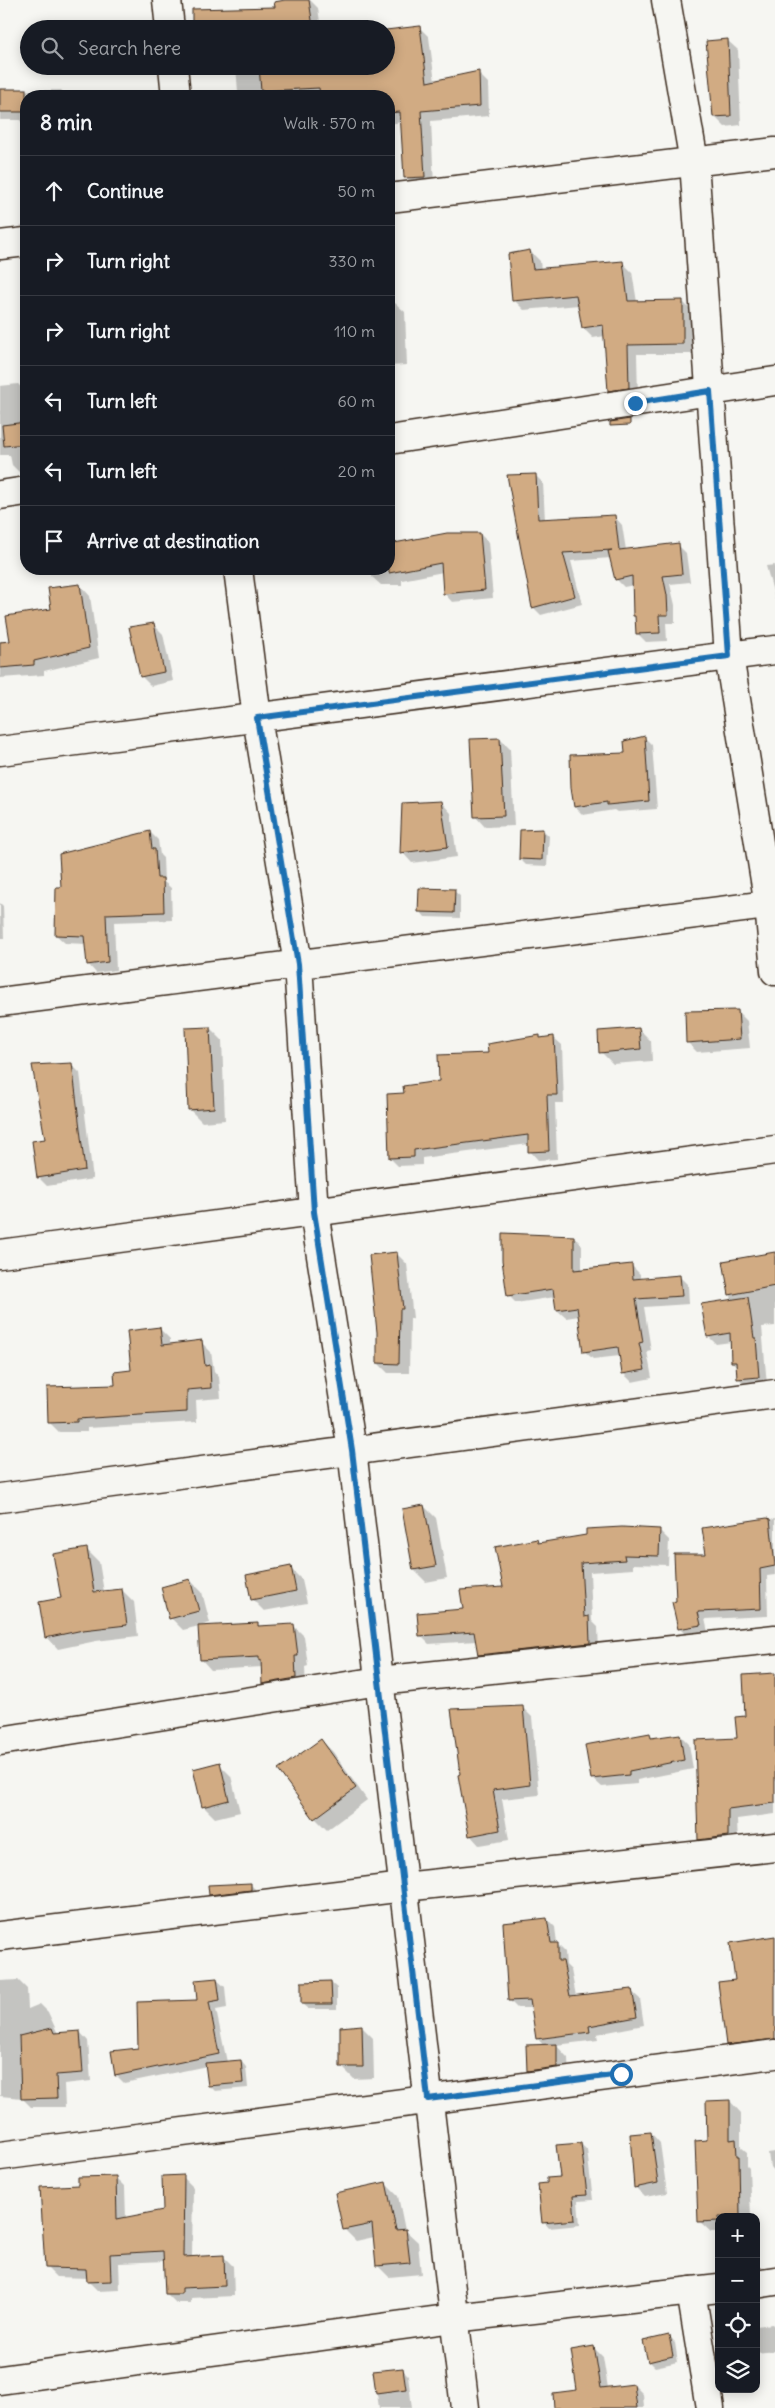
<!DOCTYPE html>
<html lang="en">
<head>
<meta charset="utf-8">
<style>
	:root { --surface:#171b24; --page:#20242c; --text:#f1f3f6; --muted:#9ea1a6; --line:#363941 }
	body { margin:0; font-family:Delius,sans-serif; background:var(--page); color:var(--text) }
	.controls { position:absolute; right:15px; bottom:15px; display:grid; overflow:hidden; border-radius:10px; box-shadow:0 2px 12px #0003 }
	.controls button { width:45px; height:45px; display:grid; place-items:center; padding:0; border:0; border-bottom:1px solid var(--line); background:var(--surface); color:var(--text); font:25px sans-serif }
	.stop { position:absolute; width:15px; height:15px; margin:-11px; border:4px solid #1f6fb2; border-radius:50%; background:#fff }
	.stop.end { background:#1f6fb2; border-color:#fff; box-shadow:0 1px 5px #0008 }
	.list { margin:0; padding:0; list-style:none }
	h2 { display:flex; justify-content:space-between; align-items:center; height:65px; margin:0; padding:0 20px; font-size:21px }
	h2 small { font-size:16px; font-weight:400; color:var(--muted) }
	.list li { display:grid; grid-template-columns:32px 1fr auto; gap:15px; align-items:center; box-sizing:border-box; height:70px; padding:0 20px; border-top:1px solid var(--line) }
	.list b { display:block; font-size:19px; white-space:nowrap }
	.list em { font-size:16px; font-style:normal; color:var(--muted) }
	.icon { flex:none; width:28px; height:28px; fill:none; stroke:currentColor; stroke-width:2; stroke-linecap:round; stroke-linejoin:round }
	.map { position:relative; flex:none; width:775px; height:2408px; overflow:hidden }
	.search { position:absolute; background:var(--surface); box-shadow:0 2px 12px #0003; left:20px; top:20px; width:375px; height:55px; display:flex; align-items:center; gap:12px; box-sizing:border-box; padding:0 18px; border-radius:28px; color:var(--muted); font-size:19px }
	.panel { position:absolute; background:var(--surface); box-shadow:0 2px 12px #0003; left:20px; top:90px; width:375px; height:485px; border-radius:20px }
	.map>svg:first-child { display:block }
	.shadow { fill:#0003 }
	.building { fill:#d1ab83; stroke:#3b2a1e }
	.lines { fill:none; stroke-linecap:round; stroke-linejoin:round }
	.minor-casing { stroke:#3b2a1e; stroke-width:31 }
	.minor { stroke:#f6f6f2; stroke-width:28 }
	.route { stroke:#1f6fb2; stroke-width:6 }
</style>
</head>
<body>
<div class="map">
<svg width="775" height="2408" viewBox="0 0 775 2408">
	<rect width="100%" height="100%" fill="#f6f6f2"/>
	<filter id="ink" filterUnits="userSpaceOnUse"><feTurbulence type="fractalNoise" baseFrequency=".02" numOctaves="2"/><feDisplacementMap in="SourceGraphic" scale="10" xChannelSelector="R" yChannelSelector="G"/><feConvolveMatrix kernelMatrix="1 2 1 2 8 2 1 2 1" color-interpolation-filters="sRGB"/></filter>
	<g filter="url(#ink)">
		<g class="shadow">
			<path d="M294,0H310L318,8L321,29H216L215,10L276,8Z"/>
			<path d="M419,27L429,37L435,82L478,73L488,83L489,116L431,121L434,186L415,187L406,177L402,122L389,124V96H242L238,92L236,66H386Z"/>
			<path d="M727,40L738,50L741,125L725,127L714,116Z"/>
			<path d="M61,90L68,96H26V130L20,120H0V91Z"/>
			<path d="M530,251L540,261L541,270L622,262L632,272L637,302L682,301L693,312V354H637L638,397L620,400L610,390L605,336L593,338L583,328L579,305L524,310L514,300Z"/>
			<path d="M389,303H395L405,312L407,365L389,366Z"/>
			<path d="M18,384L26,392V473L21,474L12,465L10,455H0V386Z"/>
			<path d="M535,475L543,483L545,520L614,516L622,525L626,550L678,545L686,553L690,582L670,584L675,605V623H666L667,641L646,642L638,634L634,585L624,587L616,579L611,558L571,561L582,604L541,615L533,607Z"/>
			<path d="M480,534L488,542L493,598L452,602L444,593L443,572L402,580V585H381L372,577V569H389V544Z"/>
			<path d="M775,565V599L766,566Z"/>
			<path d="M80,585L90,596L99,658L44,671V675L0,678V641H11L52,610Z"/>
			<path d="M153,624L163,634L173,681L151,686L141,676Z"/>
			<path d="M644,737L652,745L657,809L617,812L614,810L583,815L575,807Z"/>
			<path d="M500,739L510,749L514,826L485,827L475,816Z"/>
			<path d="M441,802L451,813L457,857L412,863L402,852Z"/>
			<path d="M543,830L549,836L547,866L526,865L520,859Z"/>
			<path d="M150,832L158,840L160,855L163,858L164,882L171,888L172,920L114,922L116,970L96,973L88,964L86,944L65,943L56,935L62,888Z"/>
			<path d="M454,891L460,896V918L425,917L420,911Z"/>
			<path d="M0,903L3,906L4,938H0Z"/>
			<path d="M737,1011L747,1021L750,1048L697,1052L687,1042Z"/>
			<path d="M210,1028L222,1040L225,1120L202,1122L190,1110Z"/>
			<path d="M639,1029L651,1041L652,1061L613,1064L601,1052Z"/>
			<path d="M540,1037L542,1039L553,1037L562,1045L564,1103H555L557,1159L538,1160L530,1151L529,1144L422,1158V1165L398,1166L390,1158L406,1094L440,1083L490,1055Z"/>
			<path d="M72,1065L80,1073L93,1179L47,1186L38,1177L47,1140Z"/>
			<path d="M574,1237L582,1245V1271L631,1265L640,1274V1280L679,1276L688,1285L689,1304L644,1307L651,1350L647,1351L652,1378L632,1382L623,1373L620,1356L593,1359L584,1351L579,1316L566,1318L557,1310L555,1297L516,1303L508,1295Z"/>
			<path d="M396,1253L407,1264L413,1318L410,1319L409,1373H388L378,1363L379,1332Z"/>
			<path d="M775,1254V1326L762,1327L767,1385L747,1386L738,1378L737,1366L732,1362L731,1342L716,1344L708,1336L732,1301L725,1262Z"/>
			<path d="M160,1329L170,1339V1346L201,1342L211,1352L214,1371L219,1377L221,1398L196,1400L197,1422L87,1428V1432H59L49,1422L117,1386L132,1372Z"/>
			<path d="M424,1506L436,1518L447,1578L426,1582L414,1570Z"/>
			<path d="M775,1519V1575L767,1576L768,1616L705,1619L708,1632L687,1636L680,1629L677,1602L707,1556L703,1529Z"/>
			<path d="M660,1531L669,1540L668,1565L633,1564V1569L590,1572L592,1621L598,1627L599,1652L488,1664L479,1654L477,1641L429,1644L420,1635L505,1588L537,1540L540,1544Z"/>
			<path d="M87,1550L99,1562L104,1592L122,1590L134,1602L138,1636L96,1641L58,1649L47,1637L62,1599Z"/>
			<path d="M290,1568L302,1580L307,1603L264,1611L252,1599Z"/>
			<path d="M190,1580L202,1592L210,1623L199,1626L257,1624L261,1628L293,1625L304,1636L308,1666L305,1667L306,1689L274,1694L264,1683L263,1667L211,1670L201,1659L199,1626L183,1630L171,1618Z"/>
			<path d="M775,1674V1814L737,1819L738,1846L709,1849L699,1839L746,1717Z"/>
			<path d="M522,1707L532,1717L539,1795L502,1799L509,1840L479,1845L470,1835Z"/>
			<path d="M649,1735L654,1739L680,1735L689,1744L693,1769L637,1780V1784L602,1787L592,1778Z"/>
			<path d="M321,1740L333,1752L367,1800L327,1830L315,1818Z"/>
			<path d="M219,1764L231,1776L240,1812L215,1818L203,1806Z"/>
			<path d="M250,1884L262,1896L222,1906L210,1894Z"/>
			<path d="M547,1919L555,1927L557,1944L565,1952L566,1965L571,1970L576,1996L631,1991L640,1999L644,2025L597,2034L598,2040L556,2045L568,2058L569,2079L540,2082L528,2070L544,2046L537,2038L532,2008H517L509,2000Z"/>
			<path d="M775,1938V2029L761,2030L765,2056L742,2059L727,2044L737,1981Z"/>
			<path d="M216,1979L225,1987L227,2008L216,2010L227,2062L241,2061L246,2067L248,2088L215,2091L209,2085L207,2066L124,2083L116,2075L140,2049L199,2001Z"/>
			<path d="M18,1980L27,1989L28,2009L40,2004L48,2012L58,2034L80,2032L88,2041L91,2081L64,2084L65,2107H31L22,2098L0,2096V1981Z"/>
			<path d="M331,1983L337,1988V2009H308L302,2004Z"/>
			<path d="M361,2026L373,2038L374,2078L354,2079L342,2067Z"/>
			<path d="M730,2101L741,2113V2147L747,2152V2166L749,2168L751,2217H719V2232H711L699,2221L708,2142Z"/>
			<path d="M651,2133L660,2143L667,2193L645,2197L635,2187Z"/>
			<path d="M581,2144L587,2150L593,2200L578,2201L580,2225L549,2228L544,2222L561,2179Z"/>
			<path d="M775,2152V2173L770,2167L768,2153Z"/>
			<path d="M115,2177L125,2187L126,2219L165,2211L183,2177L193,2187L192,2257L223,2256L233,2266L234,2296L191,2298V2303H176L166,2293L165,2261L119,2263L120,2290L98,2291L88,2281V2278L56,2277L46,2267L79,2186Z"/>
			<path d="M386,2184L398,2196L405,2230L418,2242L421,2274L389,2277L377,2265L374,2237L356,2241L344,2229Z"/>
			<path d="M772,2324L775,2327V2351L756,2353V2326Z"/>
			<path d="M669,2337L675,2343L678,2362L655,2367L649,2361Z"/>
			<path d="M594,2348L603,2357L608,2388L634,2385L643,2394L644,2408H572Z"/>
			<path d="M402,2369L408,2375L412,2408H379L374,2372Z"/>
		</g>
		<g class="building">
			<path d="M285,0H309L313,27L192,29V9L275,7L274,2Z"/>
			<path d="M420,26L427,82L479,71L480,106L421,111L425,177L404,178L400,112L389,113V96H320L319,88L261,91L259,66H386V30Z"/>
			<path d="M728,39L731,116L713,117L706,41Z"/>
			<rect x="0" y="89" width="26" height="23"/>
			<path d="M530,250L533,269L623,261L628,301L683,300V344L628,345L629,388L608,391L603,325L582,328L576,295L512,301L508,254Z"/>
			<path d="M630,419V425L610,426V422Z"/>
			<path d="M26,422V444L4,446L2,425Z"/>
			<path d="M536,474L538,519L615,515L619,550L679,543L682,574L663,576L667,595L668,615H659L660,633L636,634L635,616H633L632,576L615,580L608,551L612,550L563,553L575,596L532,608L507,475Z"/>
			<path d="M447,533H480L485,590L443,594L441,563L389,573V544Z"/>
			<path d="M80,584L89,648L34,661V665L0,668V642L10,641L6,616L51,609L48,588Z"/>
			<path d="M154,623L164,672L140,677L129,627Z"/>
			<path d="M645,736L649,801L607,805V802L574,807L571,788L570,755L625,753L624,741Z"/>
			<path d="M500,738L504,816L474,817L470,739Z"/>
			<path d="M441,801L448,847L400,853L402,803Z"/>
			<path d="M543,829L542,860L519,859L520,830Z"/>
			<path d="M150,831L152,849H155L157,878H163L164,912L106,914L108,962L87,965L84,936L55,935L56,887H61L59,854Z"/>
			<path d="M419,888L455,889L454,913L418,912Z"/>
			<path d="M738,1010L740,1039L686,1043L685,1011Z"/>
			<path d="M210,1027L214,1108L188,1110L185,1028Z"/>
			<path d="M639,1028L641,1049L599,1053L598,1031Z"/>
			<path d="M540,1035V1038L554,1036L557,1095H547L549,1151L528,1152V1135L414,1150V1157L389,1158L387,1094L404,1093L403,1086L439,1081L438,1055L488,1053L487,1044Z"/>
			<path d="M72,1063L85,1170L37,1178L32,1141L45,1139L32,1065Z"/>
			<path d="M502,1233L574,1236V1270L632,1264L633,1279L680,1275L682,1296L636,1299L643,1342L639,1343L645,1370L622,1374L618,1347L583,1352L577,1307L556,1310L553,1289L507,1296L502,1260Z"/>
			<path d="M397,1252L403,1309H400L399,1364L377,1363V1332L369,1255Z"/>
			<path d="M775,1252V1286L729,1295L723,1261Z"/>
			<path d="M748,1297L754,1338H756L759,1377L737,1379L736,1362H731L730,1333L707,1337L701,1304Z"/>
			<path d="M160,1327L162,1345L202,1340L205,1366L210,1365L211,1388L187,1390V1412L77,1419V1422L48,1423L47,1387L115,1385L114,1372L131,1370L127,1331Z"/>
			<path d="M424,1505L436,1566L413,1570L402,1509Z"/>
			<path d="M767,1518L770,1519L775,1566L760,1569L761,1609L698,1612L701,1625L678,1629L672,1602L676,1601L674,1554H706L702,1528Z"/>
			<path d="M622,1527L660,1529L659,1556L624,1555L625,1560L581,1563L584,1617L589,1616L590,1643L478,1655L474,1632L419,1636L417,1613L463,1609L460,1590L503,1587L495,1547L537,1539L538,1543L586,1535V1529Z"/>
			<path d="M87,1548L94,1592L122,1589L127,1625L83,1630L45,1638L39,1602L61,1598L53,1554Z"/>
			<path d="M291,1566L296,1591L251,1600L246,1575Z"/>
			<path d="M190,1579L199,1611L169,1619L161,1587Z"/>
			<path d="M258,1623V1626L294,1624L298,1656H295L296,1678L262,1684L261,1660L259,1661V1657L200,1660L198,1626Z"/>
			<path d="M775,1673V1803L728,1809V1836L698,1840L695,1740L737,1738L735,1717L745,1716L743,1675Z"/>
			<path d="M523,1706L530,1785L493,1790L500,1830L469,1836L458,1775L460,1774L451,1709Z"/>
			<path d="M650,1733L651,1738L680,1734L684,1760L629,1771V1775L591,1779L585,1745Z"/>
			<path d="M321,1739L356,1788L314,1819L278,1770Z"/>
			<path d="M220,1762L229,1800L202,1807L193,1769Z"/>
			<path d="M251,1883V1890L209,1895L208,1885Z"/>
			<path d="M547,1918L551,1943H558V1961H563L570,1996L632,1989L637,2017L589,2026L590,2032L536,2039L530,2000L508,2001L503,1923Z"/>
			<path d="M775,1936V2039L726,2045L718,1982L735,1980L730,1943Z"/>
			<path d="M217,1978L220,2000L209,2002L219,2054L115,2076L111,2051L138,2048L137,2002L197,2000L195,1980Z"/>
			<path d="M331,1981L332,2004H301V1982Z"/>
			<path d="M362,2025L363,2067H340V2027Z"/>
			<path d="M52,2028L54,2033L80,2031L83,2073L56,2075L57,2098L21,2099L19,2036Z"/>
			<path d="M557,2044V2067L527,2071L526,2045Z"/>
			<path d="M241,2060L243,2083L208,2086L205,2063Z"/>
			<path d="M730,2100V2140L736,2139L737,2156H739L740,2217H719V2221L698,2222L695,2141L707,2140L706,2101Z"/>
			<path d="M651,2132L658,2183L634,2188L630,2134Z"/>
			<path d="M581,2143L587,2195L573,2196L575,2220L542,2223L538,2184L547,2183V2178L560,2177L556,2145Z"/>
			<path d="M184,2175L183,2257L224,2255L225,2286L182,2288V2294H165L163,2251L110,2254L111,2281L87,2282L86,2269L45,2268L40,2187L78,2185V2177L116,2176L117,2219L163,2210L162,2176Z"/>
			<path d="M386,2182L396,2230L406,2229L410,2263L376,2266L372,2224L343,2230L335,2193Z"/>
			<path d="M669,2335L673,2356L648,2362L643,2341Z"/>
			<path d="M594,2346L601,2388L634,2384L637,2408H554L553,2393L577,2390L571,2350Z"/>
			<path d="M403,2368L406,2389L376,2393L373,2371Z"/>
		</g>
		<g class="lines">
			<defs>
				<g id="minor">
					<path d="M167,0L170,29"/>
					<path d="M666,0L694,162L729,656L769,905L775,971"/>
					<path d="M173,66L176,96"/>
					<path d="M389,198L775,152"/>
					<path d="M0,245L26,242"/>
					<path d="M389,440L775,381"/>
					<path d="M0,495L26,491"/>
					<path d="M238,569L257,718L298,964L314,1212L352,1450L465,2408"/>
					<path d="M0,751L775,650"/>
					<path d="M0,1002L775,904"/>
					<path d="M0,1254L775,1150"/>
					<path d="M0,1498L775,1394"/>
					<path d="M0,1741L379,1681L775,1639"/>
					<path d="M0,1936L404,1887L775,1847"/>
					<path d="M0,2156L775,2054"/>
					<path d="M756,2284L775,2281"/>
					<path d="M691,2291L710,2408"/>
					<path d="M0,2380L454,2318L719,2288"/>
				</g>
			</defs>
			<use href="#minor" class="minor-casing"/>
			<use href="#minor" class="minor"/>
		</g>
	</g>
	<g class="lines" filter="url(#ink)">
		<path class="route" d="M621,2074L428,2099L352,1450L314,1212L298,964L257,718L729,656L710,391L635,403"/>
	</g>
</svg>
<div class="controls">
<button>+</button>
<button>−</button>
<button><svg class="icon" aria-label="locate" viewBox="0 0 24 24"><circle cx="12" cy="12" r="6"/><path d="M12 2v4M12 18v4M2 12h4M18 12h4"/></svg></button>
<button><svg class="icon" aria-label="layers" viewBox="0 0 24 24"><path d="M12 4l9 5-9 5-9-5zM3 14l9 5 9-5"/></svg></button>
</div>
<div class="stop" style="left:621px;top:2074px"></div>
<div class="stop end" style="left:635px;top:403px"></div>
<div class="search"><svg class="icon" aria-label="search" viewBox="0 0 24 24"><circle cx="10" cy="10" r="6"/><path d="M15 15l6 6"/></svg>Search here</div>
<section class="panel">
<h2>8 min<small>Walk · 570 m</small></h2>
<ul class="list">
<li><svg class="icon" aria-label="ahead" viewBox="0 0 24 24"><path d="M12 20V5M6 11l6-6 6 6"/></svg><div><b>Continue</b></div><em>50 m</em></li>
<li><svg class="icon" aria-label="right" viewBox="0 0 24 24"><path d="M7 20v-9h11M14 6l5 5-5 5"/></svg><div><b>Turn right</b></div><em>330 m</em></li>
<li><svg class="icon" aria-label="right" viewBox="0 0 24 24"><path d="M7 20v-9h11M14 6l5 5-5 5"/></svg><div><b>Turn right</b></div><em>110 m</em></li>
<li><svg class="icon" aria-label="left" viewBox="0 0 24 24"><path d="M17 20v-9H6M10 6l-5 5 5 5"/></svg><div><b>Turn left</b></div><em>60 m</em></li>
<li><svg class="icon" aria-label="left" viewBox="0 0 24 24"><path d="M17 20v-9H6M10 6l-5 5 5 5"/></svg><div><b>Turn left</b></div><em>20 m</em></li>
<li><svg class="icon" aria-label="arrive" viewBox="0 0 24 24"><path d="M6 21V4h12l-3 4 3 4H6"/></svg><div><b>Arrive at destination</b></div></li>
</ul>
</section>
</div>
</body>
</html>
